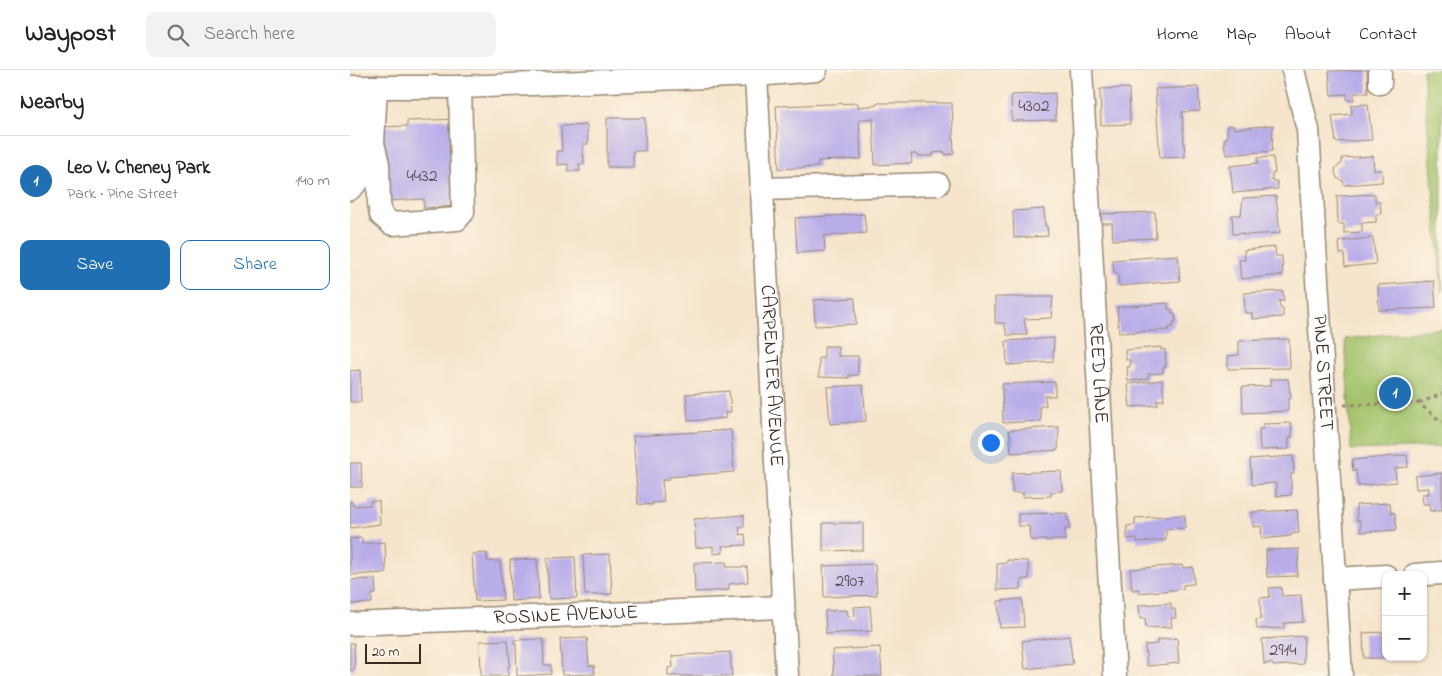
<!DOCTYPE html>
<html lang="en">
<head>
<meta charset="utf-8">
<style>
	:root { --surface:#fff; --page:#f2f2f2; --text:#202124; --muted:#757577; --line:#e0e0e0; --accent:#1f6fb2 }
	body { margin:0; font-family:"Indie Flower",sans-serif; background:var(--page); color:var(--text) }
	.controls { position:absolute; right:15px; bottom:15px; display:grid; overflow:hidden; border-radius:10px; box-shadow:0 1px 4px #0004 }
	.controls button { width:45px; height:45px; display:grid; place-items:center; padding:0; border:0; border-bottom:1px solid var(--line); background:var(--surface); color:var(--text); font:25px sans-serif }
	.scale { position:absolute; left:15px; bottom:12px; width:56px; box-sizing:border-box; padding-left:5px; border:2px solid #3b2a1e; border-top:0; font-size:14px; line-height:18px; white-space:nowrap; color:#3b2a1e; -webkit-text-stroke:4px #fcf5e5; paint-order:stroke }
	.you { position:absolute; left:640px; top:372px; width:18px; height:18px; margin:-12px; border:4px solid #fff; border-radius:50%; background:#1a73e8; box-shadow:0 0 0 8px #1a73e833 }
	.badge { display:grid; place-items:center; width:32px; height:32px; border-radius:50%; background:var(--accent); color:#fff; font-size:16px; font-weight:700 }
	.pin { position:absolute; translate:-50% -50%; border:2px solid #fff; box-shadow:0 1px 5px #0006 }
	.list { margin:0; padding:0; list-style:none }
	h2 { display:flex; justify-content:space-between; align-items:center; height:65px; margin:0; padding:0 20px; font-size:21px }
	h2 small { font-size:16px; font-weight:400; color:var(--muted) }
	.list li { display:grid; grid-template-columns:32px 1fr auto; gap:15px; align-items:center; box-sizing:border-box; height:90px; padding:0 20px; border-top:1px solid var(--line) }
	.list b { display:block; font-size:19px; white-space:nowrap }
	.list p { margin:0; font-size:16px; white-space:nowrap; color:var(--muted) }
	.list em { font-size:16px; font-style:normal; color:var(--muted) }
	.actions { display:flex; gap:10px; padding:15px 20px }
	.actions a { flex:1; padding:11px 0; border:1px solid var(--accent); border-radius:10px; text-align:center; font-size:18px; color:var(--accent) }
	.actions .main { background:var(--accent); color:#fff }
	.icon { flex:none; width:28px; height:28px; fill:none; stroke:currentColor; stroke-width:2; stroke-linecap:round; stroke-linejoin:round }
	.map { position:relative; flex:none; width:1092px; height:606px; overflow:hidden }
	header { display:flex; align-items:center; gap:30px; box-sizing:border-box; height:70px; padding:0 25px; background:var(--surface); border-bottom:1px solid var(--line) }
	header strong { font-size:24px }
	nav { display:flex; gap:28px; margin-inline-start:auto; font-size:18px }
	.search { width:350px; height:45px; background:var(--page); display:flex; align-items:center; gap:12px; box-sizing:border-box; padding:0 18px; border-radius:10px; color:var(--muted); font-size:19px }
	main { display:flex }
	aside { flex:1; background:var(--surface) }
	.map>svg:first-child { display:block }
	.green { fill:#a2c26a; stroke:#6e7644 }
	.building { fill:#b9ade9 }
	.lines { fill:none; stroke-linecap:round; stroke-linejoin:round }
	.minor-casing { stroke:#988875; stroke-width:25 }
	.path { stroke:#988875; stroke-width:3; stroke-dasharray:4 4; stroke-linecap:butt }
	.minor { stroke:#fff; stroke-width:22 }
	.labels { text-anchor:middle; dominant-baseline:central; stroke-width:4; stroke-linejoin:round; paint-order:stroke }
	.number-label { font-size:18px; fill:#5a4b51 }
	.street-label { font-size:20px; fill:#3b2a1e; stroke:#fcf5e5 }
</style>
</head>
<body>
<header>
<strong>Waypost</strong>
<div class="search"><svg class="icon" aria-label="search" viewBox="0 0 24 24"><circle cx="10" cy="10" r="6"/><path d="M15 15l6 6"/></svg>Search here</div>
<nav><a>Home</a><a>Map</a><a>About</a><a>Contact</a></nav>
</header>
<main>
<aside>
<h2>Nearby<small></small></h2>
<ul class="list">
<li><span class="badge">1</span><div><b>Leo V. Cheney Park</b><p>Park · Pine Street</p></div><em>140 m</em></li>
</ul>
<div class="actions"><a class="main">Save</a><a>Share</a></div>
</aside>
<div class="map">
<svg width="1092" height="606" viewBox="0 0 1092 606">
	<rect width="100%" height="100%" fill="#fcf5e5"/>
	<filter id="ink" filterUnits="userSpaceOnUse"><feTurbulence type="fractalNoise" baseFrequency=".02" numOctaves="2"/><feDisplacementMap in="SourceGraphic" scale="10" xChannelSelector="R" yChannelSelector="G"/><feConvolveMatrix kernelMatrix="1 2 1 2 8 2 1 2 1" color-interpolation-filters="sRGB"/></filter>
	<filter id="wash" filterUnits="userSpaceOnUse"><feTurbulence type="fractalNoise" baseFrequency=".0096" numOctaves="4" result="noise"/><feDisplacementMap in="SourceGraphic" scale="20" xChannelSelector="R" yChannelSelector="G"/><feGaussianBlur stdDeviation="1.12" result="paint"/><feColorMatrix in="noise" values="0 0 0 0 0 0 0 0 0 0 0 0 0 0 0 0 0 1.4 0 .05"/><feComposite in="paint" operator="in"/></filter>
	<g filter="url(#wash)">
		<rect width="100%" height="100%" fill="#f6e5cc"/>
		<g class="green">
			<path d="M1073,0H1092V222Z"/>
			<path d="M1092,258V377L1001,380L995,269Z"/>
		</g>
		<g id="blocks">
			<g class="building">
				<path d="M1017,0L1018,23H1004V30H997V24L981,25L979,1Z"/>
				<path d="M848,17L850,41L832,42L835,87L810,88L805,19Z"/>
				<path d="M779,18L780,54L751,55L750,19Z"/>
				<path d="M705,23L706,50L662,51L661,25Z"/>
				<path d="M508,33V37L527,35V33H602L604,84L595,85V82L583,83V86H567L566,84H561L562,93L525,95L523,48L509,50L511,89L468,91V97L429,99L426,36Z"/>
				<path d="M1018,34L1022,70L986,72L982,46L1002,44L1001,35Z"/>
				<path d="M257,48H295V81H283V97H257Z"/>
				<path d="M106,49L109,136L74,138V129L37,131L31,57L57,56V51Z"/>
				<path d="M237,55L238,74H233L234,94H229L230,101H218V94L207,95V81H212L211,56Z"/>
				<path d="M923,55L922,81L877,85V81H875L874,69L877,68V56H884V59Z"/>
				<path d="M1023,86L1024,100H1032V112L994,115L993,111L987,108L985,103L986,97L992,94V88Z"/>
				<path d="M923,87L925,103L922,104V111H927L928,119L883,123L880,96L908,93L907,88Z"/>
				<path d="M1025,124V132H1030L1031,144H1026V152L1012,153V162L994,163V154H988L987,126Z"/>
				<path d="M926,126L930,163L893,165V163L883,164L882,145H891L893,128Z"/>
				<path d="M694,139L695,156H697L698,166L664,168L663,141Z"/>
				<path d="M805,142L806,168L763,170L762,153H752L751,144Z"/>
				<path d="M514,144L516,163L474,166L475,181L447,183L445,148Z"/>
				<path d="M1023,168L1026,194L995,197L994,183L990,184L989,171Z"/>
				<path d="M925,177L926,186H932L933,205L891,209L889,190H895L894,180Z"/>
				<path d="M828,185L830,211L769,216L768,203H764L763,190Z"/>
				<path d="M1084,211L1086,238L1029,240L1028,215Z"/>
				<path d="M933,221L934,231H929L930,238H933V247L902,249V243H895L894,223Z"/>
				<path d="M645,227H703L701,248L674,249L677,265H657L654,253H645Z"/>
				<path d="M505,228L506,254L465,256L464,230Z"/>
				<path d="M818,233V239H822V243H825L826,252H823L824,257H819V260L769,263L767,237Z"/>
				<path d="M704,268L703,292L657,295L656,271Z"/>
				<path d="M939,269L940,298L878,299V286L889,285V271Z"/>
				<path d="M474,276H488V286H508V305H499V308L469,307V288H474Z"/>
				<path d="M811,277V280L815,279L816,297H813V303L798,304V309L778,311L777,297H780V290H776L775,280Z"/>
				<path d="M10,300L11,332H0V301Z"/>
				<path d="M920,309H938L941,329H938V341L893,343L892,317L920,316Z"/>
				<path d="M812,310L814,330H807L808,335L780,337L778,314Z"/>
				<path d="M705,312V326H695L696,336H690L691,351L653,353L652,314Z"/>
				<path d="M513,315L516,351L480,354L477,317Z"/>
				<path d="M379,321L381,342L375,343L376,348L338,351L336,324Z"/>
				<path d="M941,353L942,367L939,368V379L910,380L909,359H913V354Z"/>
				<path d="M709,357L708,380L661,383L659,360Z"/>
				<path d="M381,360L384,402L319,407V410H312L314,432L302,433L303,435L288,434L283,366Z"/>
				<path d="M1057,385L1058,397L1045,398L1046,412L1008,416L1006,400L1003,401L1002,390Z"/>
				<path d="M943,386L944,403L941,404V425L926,426V413L902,415L900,389Z"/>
				<path d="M0,393H11L12,417H0Z"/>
				<path d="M711,401L712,421L701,422V426L673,427V423H662V403Z"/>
				<path d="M1092,403V440L1080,441L1079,434H1073L1072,424H1079V418L1066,419L1065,406Z"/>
				<path d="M0,431H2L3,436L20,435V431H29L30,454L0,458Z"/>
				<path d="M1040,433L1041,443H1045L1047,460L1011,462L1010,451H1007L1006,435Z"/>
				<path d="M947,440L949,463L941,464V466L912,469L911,456L903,457L902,442Z"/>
				<path d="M717,443V450H719L720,459H715V470H680L679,456H668V444Z"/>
				<path d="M394,445V457H389L390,465L395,464L396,475L372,476L373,483L363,484V476L346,478L344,449Z"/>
				<path d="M835,445V458L816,459V470L787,472V468L777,469V456L785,455V448Z"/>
				<path d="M473,453H513V480L473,481Z"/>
				<path d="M12,468V474L35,472L36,503L0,505V469Z"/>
				<path d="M949,479L947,506L917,507L916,480Z"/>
				<path d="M137,483V491H150L153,530L125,531L122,484Z"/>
				<path d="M260,484L262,524L235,525L233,485Z"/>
				<path d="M225,487L227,528L199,529L197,488Z"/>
				<path d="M187,489L189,529L161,531L160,490Z"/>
				<path d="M657,490L678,491L679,509L671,510V519L647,520V494L657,493Z"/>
				<path d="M376,492L377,497H397L398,512L379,514V520L345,522L344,493Z"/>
				<path d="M525,494L527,525L474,527L473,496Z"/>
				<path d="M832,495L833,498L843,497L844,514L833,515V519L789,523V519L782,520L780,499Z"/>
				<path d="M25,509L26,524H22V533L0,534V510Z"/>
				<path d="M931,517L932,526L951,525L953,552L934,553V558L907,559L906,550L911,549L910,528L920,527L919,518Z"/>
				<path d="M672,529L674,557L650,558L648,531Z"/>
				<path d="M821,533V539H825L826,548H821L822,557L796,558L795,548L790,549L789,535Z"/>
				<path d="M520,536L522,561L476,564L475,541L497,540L498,547L505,546L504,537Z"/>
				<path d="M1036,562V588H1014L1013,563Z"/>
				<path d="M719,566L723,594L675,599L672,571Z"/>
				<path d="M954,566L953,594L923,596L922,593L914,594L912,569Z"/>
				<path d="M237,568L239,596L244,595L245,604L212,605L210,569Z"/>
				<path d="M827,568L829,593L797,596L795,575L807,574V570Z"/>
				<path d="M193,569L194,595H201V604L167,606L166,574H164V570Z"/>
				<path d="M158,570L160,596H158V606H131L130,571Z"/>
				<path d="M0,573H4L5,600H0Z"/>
				<path d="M530,577L532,606H484L482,580Z"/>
				<path d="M380,582L382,606H318V598L323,597L322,586Z"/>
			</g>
		</g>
	</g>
	<g filter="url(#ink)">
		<use href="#blocks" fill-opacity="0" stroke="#988875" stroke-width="1"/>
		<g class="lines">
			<defs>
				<g id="minor">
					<path id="s1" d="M731,0L765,606"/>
					<path id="s2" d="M943,0L958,60L991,606"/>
					<path d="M1030,0V13"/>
					<path id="s3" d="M406,5L437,606"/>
					<path d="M0,17H110L406,5L466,0"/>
					<path d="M26,17L23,73L28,94L29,133L31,145L42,154L107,149L113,142L110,17"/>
					<path d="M0,119L8,111L7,17"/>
					<path d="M411,119L588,114"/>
					<path d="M1065,505L1091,503"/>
					<path d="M985,509L1036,506"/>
					<path id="s4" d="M0,554L433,537"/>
				</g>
			</defs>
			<use href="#minor" class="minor-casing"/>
			<g class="path">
				<path d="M1069,333L1092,324"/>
				<path d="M994,335L1068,333L1092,352"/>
			</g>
			<use href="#minor" class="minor"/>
		</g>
	</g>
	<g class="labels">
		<g class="number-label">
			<text x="684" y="37">4302</text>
			<text x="72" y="107">4432</text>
			<text x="500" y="512">2907</text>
			<text x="933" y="581">2914</text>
		</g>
		<g class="street-label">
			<text stroke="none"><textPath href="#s2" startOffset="305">PINE STREET</textPath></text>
			<text stroke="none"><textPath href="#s1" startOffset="304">REED LANE</textPath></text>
			<text stroke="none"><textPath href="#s3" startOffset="301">CARPENTER AVENUE</textPath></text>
			<text stroke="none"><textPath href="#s4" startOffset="216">ROSINE AVENUE</textPath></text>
		</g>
	</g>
</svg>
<div class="controls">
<button>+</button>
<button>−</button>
</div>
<div class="scale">20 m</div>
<div class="you"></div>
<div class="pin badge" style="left:1045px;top:323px">1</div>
</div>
</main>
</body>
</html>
